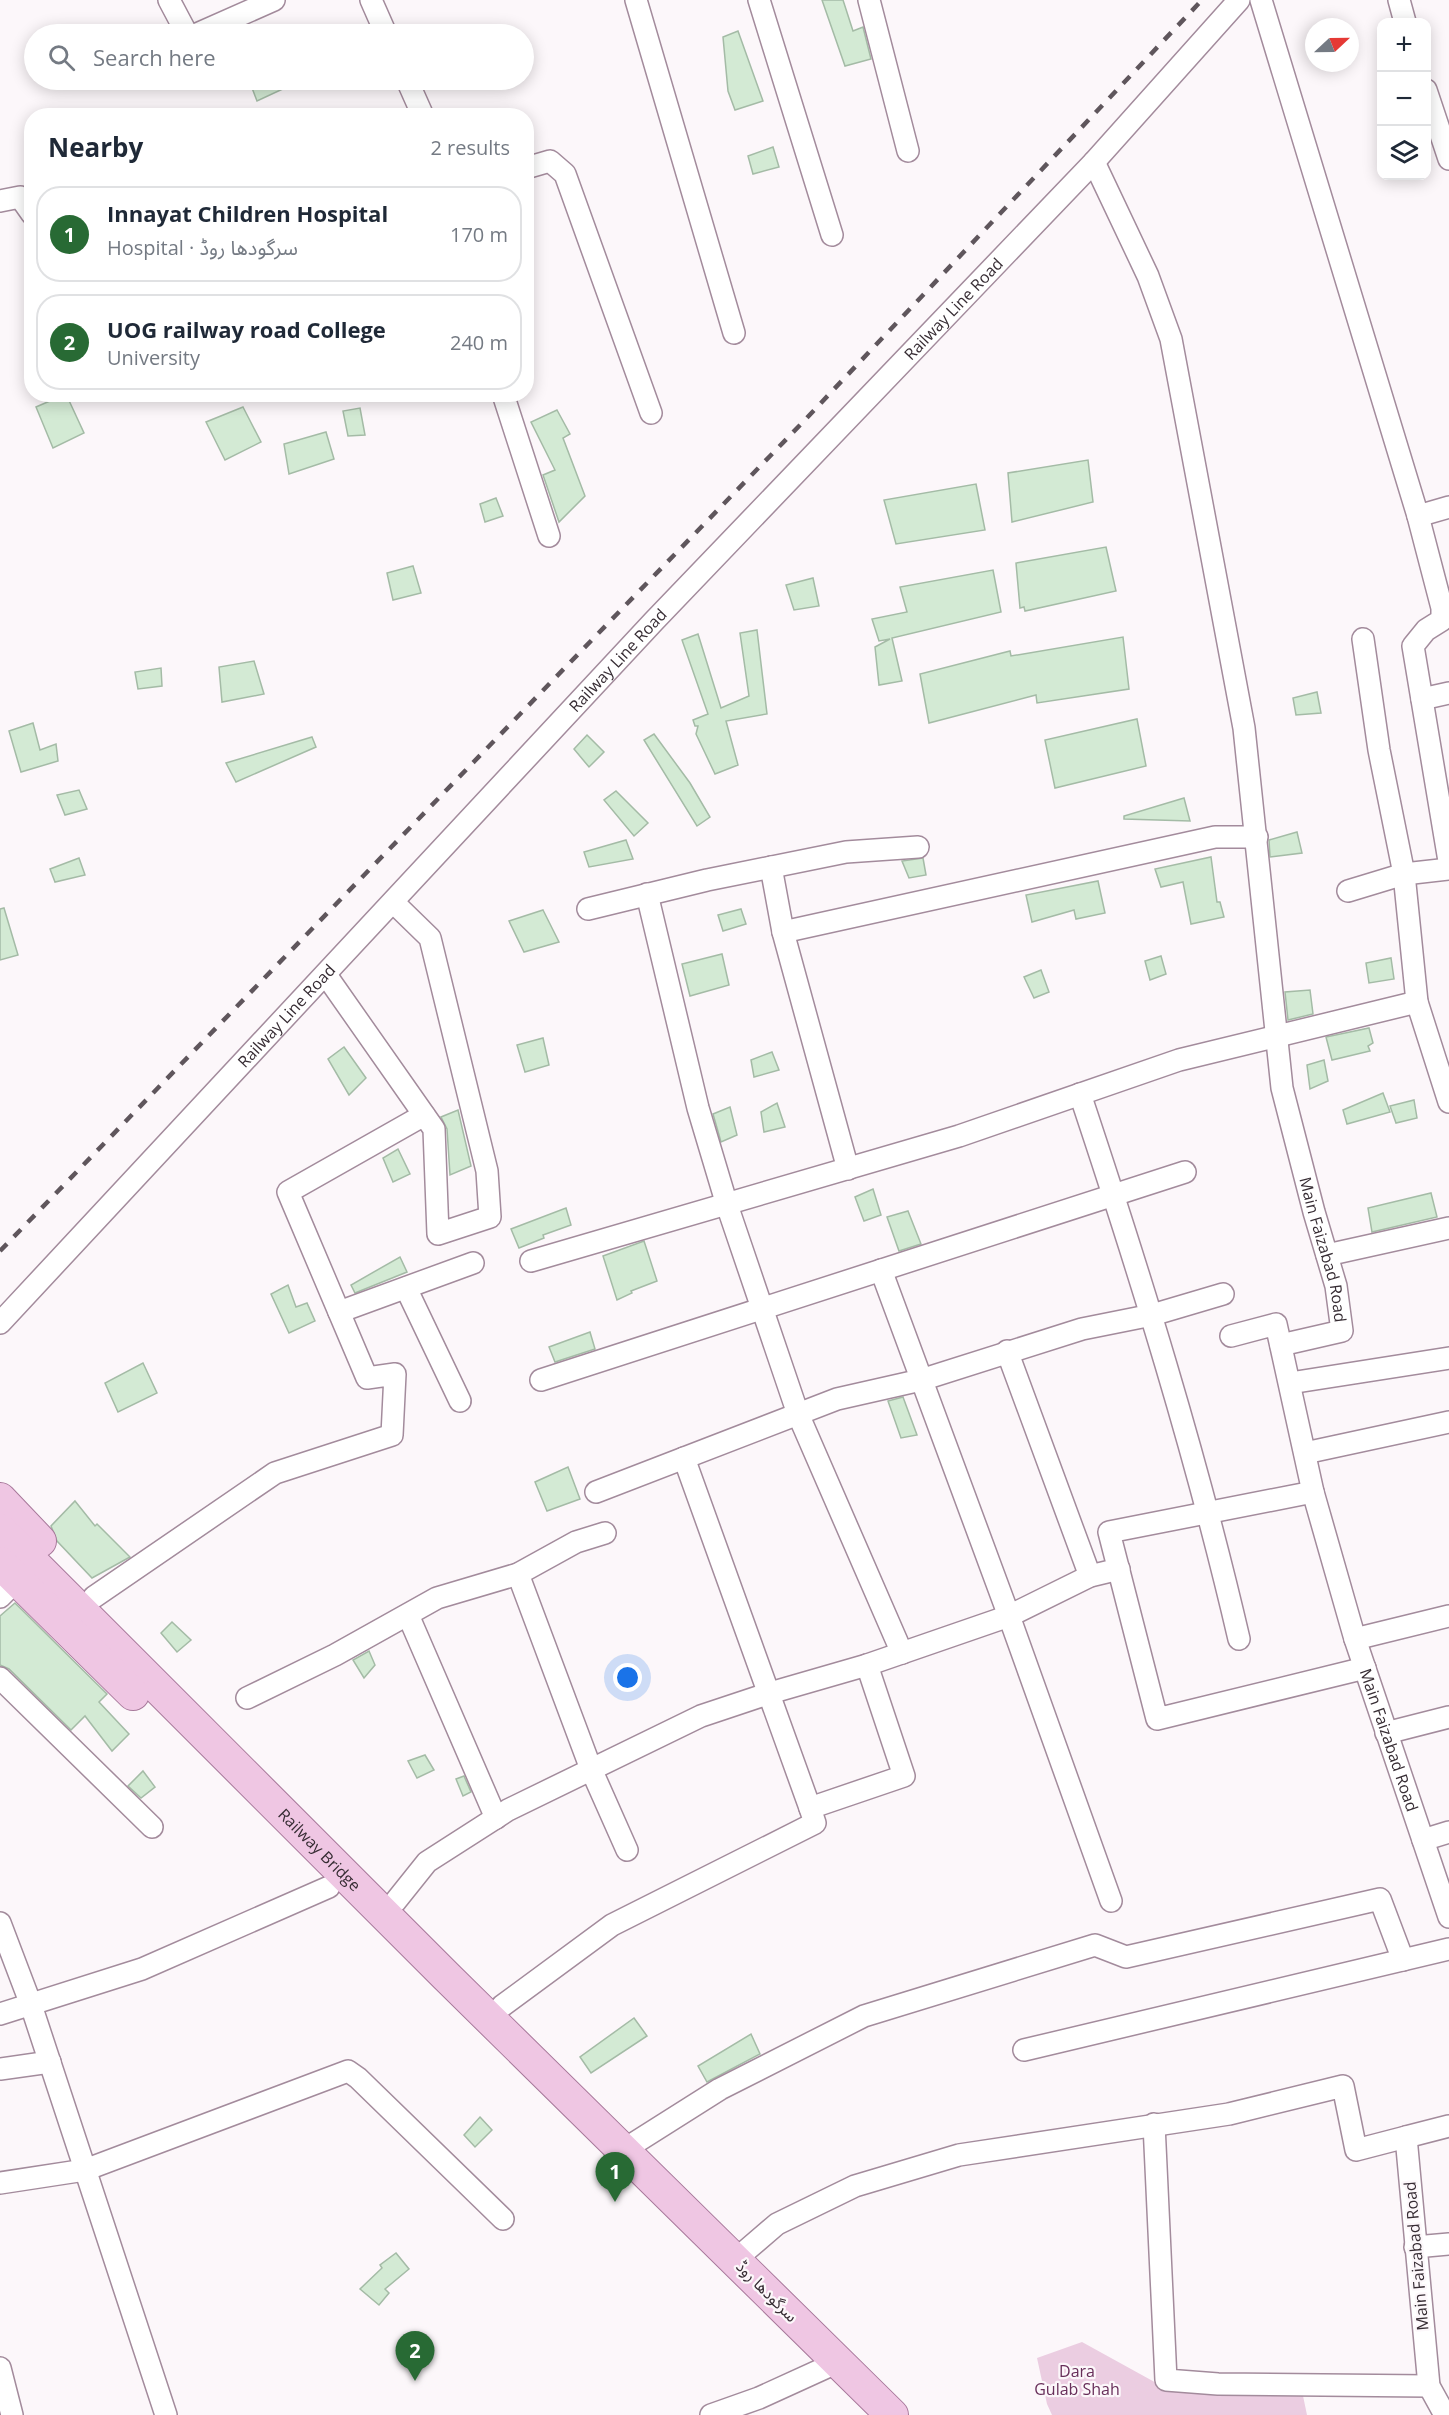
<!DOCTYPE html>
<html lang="en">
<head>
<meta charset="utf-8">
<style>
	:root { --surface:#fff; --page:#f2f2f3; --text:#1f2937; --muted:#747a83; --line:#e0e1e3; --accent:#286a34 }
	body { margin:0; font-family:"Open Sans","Noto Sans Arabic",sans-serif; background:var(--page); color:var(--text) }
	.controls { position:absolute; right:18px; top:18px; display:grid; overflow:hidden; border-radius:12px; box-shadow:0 3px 15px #0003 }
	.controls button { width:54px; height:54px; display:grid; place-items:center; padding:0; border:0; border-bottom:2px solid var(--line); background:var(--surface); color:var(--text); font:30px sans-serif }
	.compass { position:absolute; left:1305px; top:18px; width:54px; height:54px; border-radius:50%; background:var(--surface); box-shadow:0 3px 15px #0003; rotate:68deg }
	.you { position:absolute; left:628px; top:1678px; width:21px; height:21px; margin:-15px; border:4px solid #fff; border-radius:50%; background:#1a73e8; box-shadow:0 0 0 9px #1a73e833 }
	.badge { display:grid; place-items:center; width:39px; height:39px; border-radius:50%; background:var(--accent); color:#fff; font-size:20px; font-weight:700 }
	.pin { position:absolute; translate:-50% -50px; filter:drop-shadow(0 2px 3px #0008) }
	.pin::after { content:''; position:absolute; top:32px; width:21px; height:18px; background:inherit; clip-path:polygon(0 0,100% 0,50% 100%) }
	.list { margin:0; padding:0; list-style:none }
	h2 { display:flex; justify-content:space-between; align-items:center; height:78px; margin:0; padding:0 24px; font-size:26px }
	h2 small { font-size:20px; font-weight:400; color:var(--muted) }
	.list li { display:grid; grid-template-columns:39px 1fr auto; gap:18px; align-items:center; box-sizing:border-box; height:96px; margin:0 12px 12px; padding:0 12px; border:2px solid var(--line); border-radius:24px }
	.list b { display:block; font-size:22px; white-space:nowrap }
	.list p { margin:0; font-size:20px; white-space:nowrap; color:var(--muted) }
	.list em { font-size:20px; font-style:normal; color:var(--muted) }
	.icon { flex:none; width:33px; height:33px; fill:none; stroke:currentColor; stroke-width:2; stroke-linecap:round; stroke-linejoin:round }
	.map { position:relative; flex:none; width:1449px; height:2415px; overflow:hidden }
	.search { position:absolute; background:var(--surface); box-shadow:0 3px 15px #0003; left:24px; top:24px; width:510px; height:66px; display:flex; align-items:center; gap:15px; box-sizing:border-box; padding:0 21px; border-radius:33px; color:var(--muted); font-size:22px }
	.panel { position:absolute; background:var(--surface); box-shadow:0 3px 15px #0003; left:24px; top:108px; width:510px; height:294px; border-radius:24px }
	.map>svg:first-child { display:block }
	.green { fill:#ebcde1 }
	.building { fill:#d3ead4; stroke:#a4bba6; stroke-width:1.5 }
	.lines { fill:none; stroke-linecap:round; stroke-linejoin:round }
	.minor-casing { stroke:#a38b9c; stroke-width:24 }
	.primary-casing { stroke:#a7789a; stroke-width:34 }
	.minor { stroke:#fff; stroke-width:21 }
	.primary { stroke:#efc6e3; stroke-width:32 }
	.rail { stroke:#5f565c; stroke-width:4.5; stroke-dasharray:10 10; stroke-linecap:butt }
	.labels { text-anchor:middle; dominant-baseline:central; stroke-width:4.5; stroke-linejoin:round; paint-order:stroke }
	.street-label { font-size:16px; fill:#372d34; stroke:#fcf7fa }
	.park-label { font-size:16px; fill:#682f5a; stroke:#fcf7fa }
</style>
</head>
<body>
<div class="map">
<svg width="1449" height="2415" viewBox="0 0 1449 2415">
	<rect width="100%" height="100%" fill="#fcf7fa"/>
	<path class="green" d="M1082,2342L1160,2385L1302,2391L1307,2415H1052L1047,2404L1037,2358Z"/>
	<g class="building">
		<path d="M822,0H843L853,31L863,27L871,59L845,66Z"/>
		<path d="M738,31L763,101L735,110L728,91L723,37Z"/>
		<path d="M249,80H302L257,101Z"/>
		<path d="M773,147L779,167L753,174L748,156Z"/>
		<path d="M66,394L84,433L53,448L36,407Z"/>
		<path d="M243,407L261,442L225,460L206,422Z"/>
		<path d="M360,408L365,435L348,436L343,411Z"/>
		<path d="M557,410L570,434L563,438L585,496L559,522L543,475L555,470L531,422Z"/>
		<path d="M326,432L334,459L289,474L284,444Z"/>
		<path d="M1088,460L1093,502L1012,522L1008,473Z"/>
		<path d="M976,484L985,530L896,544L884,500Z"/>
		<path d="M496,498L503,516L485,522L480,504Z"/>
		<path d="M1106,547L1116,591L1025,611L1024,607L1020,608L1016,563Z"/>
		<path d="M413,566L421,593L393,600L387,573Z"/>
		<path d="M993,570L1001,612L892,638L902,681L879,685L875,647L890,639L879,641L872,619L907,612L900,587Z"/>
		<path d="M813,578L819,606L794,610L786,585Z"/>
		<path d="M757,630L767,714L726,721L738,765L715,774L696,734L698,726H695L693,720L708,714L682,640L698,634L721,708L749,696L740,633Z"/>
		<path d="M1123,637L1129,689L1037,703L1036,695L929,723L920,674L1010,651L1011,656Z"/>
		<path d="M254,661L264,694L222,702L219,667Z"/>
		<path d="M161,668L162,686L138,689L135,672Z"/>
		<path d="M1317,692L1321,713L1296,715L1293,698Z"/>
		<path d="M1137,719L1146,766L1055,788L1045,740Z"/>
		<path d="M33,723L40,750L56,744L58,761L21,772L9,731Z"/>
		<path d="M654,734L690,783L710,817L697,826L644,740Z"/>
		<path d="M587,735L604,752L589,767L574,749Z"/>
		<path d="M312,737L316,747L236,782L226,763Z"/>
		<path d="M79,790L87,809L65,815L57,795Z"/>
		<path d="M616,791L648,823L634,836L604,800Z"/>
		<path d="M1184,798L1190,821L1124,819V816Z"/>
		<path d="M1297,832L1302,853L1270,857L1269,840Z"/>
		<path d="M626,840L633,859L589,867L584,852Z"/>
		<path d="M1211,857L1217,902H1220L1224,917L1191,924L1183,882L1161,887L1155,869Z"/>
		<path d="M79,858L85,875L55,882L50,869Z"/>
		<path d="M923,858L926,875L909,878L902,861Z"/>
		<path d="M1098,881L1105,913L1076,919L1074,910L1032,922L1026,895Z"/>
		<path d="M4,908L18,955L0,960V909Z"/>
		<path d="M741,909L746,924L723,931L718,915Z"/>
		<path d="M543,910L559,942L524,952L509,921Z"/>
		<path d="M722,954L729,985L690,996L682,964Z"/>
		<path d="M1161,956L1166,974L1150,980L1145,961Z"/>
		<path d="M1391,958L1394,979L1369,983L1366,963Z"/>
		<path d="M1041,970L1049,992L1034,998L1024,977Z"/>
		<path d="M1310,990L1313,1014L1288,1020L1285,992Z"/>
		<path d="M1369,1028L1373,1043L1368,1046L1370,1051L1332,1060L1326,1037Z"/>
		<path d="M543,1038L549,1065L525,1072L517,1045Z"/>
		<path d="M344,1047L366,1078L349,1095L328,1059Z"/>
		<path d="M772,1052L779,1070L754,1077L751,1060Z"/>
		<path d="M1324,1060L1328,1081L1310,1089L1307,1065Z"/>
		<path d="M1383,1093L1390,1112L1347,1124L1343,1110Z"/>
		<path d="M1414,1100L1417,1118L1396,1123L1390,1106Z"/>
		<path d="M777,1103L785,1127L764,1132L761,1112Z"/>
		<path d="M730,1107L737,1135L721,1142L713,1114Z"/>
		<path d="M458,1110L471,1166L450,1175L447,1129L441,1117Z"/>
		<path d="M398,1149L410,1174L393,1182L383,1158Z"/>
		<path d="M873,1189L881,1215L864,1221L855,1197Z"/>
		<path d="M1431,1193L1437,1217L1372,1232L1368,1208Z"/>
		<path d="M566,1208L571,1225L543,1235L544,1238L519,1248L511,1229Z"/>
		<path d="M908,1211L921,1244L899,1251L887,1217Z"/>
		<path d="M644,1241L657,1281L631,1291L632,1293L617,1300L603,1256Z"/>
		<path d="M400,1257L407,1272L355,1293L351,1285Z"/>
		<path d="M288,1285L296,1307L307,1303L315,1321L289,1333L271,1294Z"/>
		<path d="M590,1332L595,1349L555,1362L549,1347Z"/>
		<path d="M143,1363L157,1393L118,1412L105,1383Z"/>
		<path d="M903,1397L917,1435L901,1438L888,1401Z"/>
		<path d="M568,1467L580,1499L547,1511L535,1482Z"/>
		<path d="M75,1501L95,1526L97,1524L130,1557L92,1578L57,1541L51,1526Z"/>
		<path d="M15,1603L107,1694L99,1702L129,1734L112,1751L85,1716L71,1730L9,1669L0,1665V1616Z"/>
		<path d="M172,1622L191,1640L177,1652L161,1633Z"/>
		<path d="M369,1651L375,1665L364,1678L353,1660Z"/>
		<path d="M425,1755L434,1770L417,1778L408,1761Z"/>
		<path d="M143,1771L155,1787L141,1798L128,1786Z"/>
		<path d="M464,1776L471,1792L463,1796L456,1779Z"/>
		<path d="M634,2018L647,2036L591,2073L580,2057Z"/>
		<path d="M751,2034L760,2054L707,2082L698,2066Z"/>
		<path d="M480,2117L492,2130L475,2147L464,2135Z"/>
		<path d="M396,2253L409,2269L385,2289L389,2293L379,2305L360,2289L382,2268L380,2265Z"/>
	</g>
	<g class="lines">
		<defs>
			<g id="minor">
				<path d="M169,0L187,34"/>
				<path d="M371,0L386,34"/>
				<path d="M636,0L734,333"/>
				<path d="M759,0L832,235"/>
				<path d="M869,0L908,151"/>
				<path d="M1261,0L1418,516L1442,608V620L1426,630L1413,646L1449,861"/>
				<path d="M1399,0L1405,22"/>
				<path d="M197,34L274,0"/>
				<path d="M407,80L423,116"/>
				<path d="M1426,90L1449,159"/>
				<path id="s1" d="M1094,162L1148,276L1171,339L1244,728L1282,1088L1314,1212L1336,1286L1342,1331L1281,1345"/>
				<path d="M526,168L550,161L565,174L651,413"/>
				<path d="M0,201L20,197L32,214"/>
				<path d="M503,394L549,536"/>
				<path d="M1418,516L1449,507"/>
				<path d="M1363,639L1379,750L1404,874L1417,1002L1449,1102"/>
				<path d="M1422,699L1449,693"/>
				<path d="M771,867L783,932L848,1169"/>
				<path d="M1348,891L1404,874L1449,869"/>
				<path d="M647,894L698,1108L727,1205L798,1414L902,1653"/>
				<path d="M588,909L707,880L846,852L918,847"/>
				<path d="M783,932L1215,837H1257"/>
				<path d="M326,975L434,1129L438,1234L490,1217L487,1171L430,938L393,902"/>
				<path d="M1080,1094C1140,1274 1196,1454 1239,1639"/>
				<path d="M1327,1255L1449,1228"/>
				<path d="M531,1261L959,1136L1179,1060L1417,1002"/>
				<path d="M881,1270L1009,1616L1111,1901"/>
				<path d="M406,1288L460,1401"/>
				<path d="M339,1312L473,1263"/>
				<path id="s2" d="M0,1323L654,621L1094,162L1239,0"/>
				<path id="s3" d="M1231,1336L1276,1324L1313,1492L1355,1639L1449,1917"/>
				<path d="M1007,1351L1090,1576"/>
				<path d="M541,1380L1185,1172"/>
				<path d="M1290,1383L1449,1358"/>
				<path d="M1305,1453L1449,1422"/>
				<path d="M684,1458L810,1808L904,1776L867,1665"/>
				<path d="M596,1492L837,1399L921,1380L1082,1329L1152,1315L1223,1294"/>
				<path d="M1313,1492L1109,1532L1157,1719L1365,1668"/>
				<path d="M518,1574L591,1769L627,1850"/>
				<path d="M0,1597L18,1579"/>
				<path d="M94,1597L275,1473L392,1435L395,1374L367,1378L288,1192L424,1115"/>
				<path d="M408,1615L496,1818"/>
				<path d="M1355,1639L1449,1616"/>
				<path d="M0,1678L152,1827"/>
				<path d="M247,1698L335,1655L437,1598L518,1574L576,1542L605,1533"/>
				<path d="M1386,1733L1449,1717"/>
				<path d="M1423,1840L1449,1832"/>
				<path d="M395,1902L427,1862L508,1810L701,1716L770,1693L867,1665L1009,1616L1090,1576L1119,1569"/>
				<path d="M0,1923L30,2002L166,2415"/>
				<path d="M502,2006L612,1925L815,1823L810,1808"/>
				<path d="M0,2014L142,1969L329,1887"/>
				<path d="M1024,2050L1449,1949"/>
				<path d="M0,2069L50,2062"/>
				<path d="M1154,2124L1166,2380L1218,2384L1429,2386"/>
				<path d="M633,2144L720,2089L864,2016L1095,1945L1126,1957L1380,1899L1403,1960"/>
				<path d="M0,2183L85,2170L348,2071L358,2078L503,2219"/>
				<path d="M1415,2247L1449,2244"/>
				<path d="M735,2260L777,2224L855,2186L959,2155L1229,2114L1343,2086L1356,2150L1406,2137"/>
				<path d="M0,2368L12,2415"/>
				<path d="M711,2415L759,2398L838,2362"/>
				<path d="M1445,2415L1429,2386L1406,2137L1449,2126"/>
			</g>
			<g id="primary">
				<path d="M0,1499L40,1541"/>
				<path id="s4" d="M0,1530L446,1976L892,2415"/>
				<path d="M0,1563L133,1694"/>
			</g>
		</defs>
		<use href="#minor" class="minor-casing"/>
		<use href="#primary" class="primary-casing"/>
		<use href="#minor" class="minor"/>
		<use href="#primary" class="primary"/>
		<path class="rail" d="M0,1251L802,423L1202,0"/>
	</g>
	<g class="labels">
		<g class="street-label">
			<text stroke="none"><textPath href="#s2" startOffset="1392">Railway Line Road</textPath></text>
			<text stroke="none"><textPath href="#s2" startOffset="906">Railway Line Road</textPath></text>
			<text stroke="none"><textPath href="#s2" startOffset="420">Railway Line Road</textPath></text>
			<text stroke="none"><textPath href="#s1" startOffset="1118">Main Faizabad Road</textPath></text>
			<text stroke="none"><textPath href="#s3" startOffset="478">Main Faizabad Road</textPath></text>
			<text stroke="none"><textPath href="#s4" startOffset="452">Railway Bridge</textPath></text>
			<text transform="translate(1416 2256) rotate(-95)">Main Faizabad Road</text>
			<text transform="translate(767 2291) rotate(45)">سرگودھا روڈ</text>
		</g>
		<g class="park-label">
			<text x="1077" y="2371">Dara<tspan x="1077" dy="18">Gulab Shah</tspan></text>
		</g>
	</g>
</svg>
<div class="controls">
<button>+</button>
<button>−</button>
<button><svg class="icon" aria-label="layers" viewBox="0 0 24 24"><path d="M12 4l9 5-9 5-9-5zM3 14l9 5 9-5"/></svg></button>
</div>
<svg class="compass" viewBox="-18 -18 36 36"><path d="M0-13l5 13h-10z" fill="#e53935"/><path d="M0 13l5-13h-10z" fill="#747a83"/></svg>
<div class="you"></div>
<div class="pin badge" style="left:615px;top:2202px">1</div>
<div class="pin badge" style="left:415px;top:2381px">2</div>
<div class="search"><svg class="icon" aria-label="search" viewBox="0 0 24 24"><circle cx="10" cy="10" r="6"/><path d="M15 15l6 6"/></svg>Search here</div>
<section class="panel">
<h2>Nearby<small>2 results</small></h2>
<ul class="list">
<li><span class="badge">1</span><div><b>Innayat Children Hospital</b><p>Hospital · سرگودھا روڈ</p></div><em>170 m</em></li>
<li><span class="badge">2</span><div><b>UOG railway road College</b><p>University</p></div><em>240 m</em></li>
</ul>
</section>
</div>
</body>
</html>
